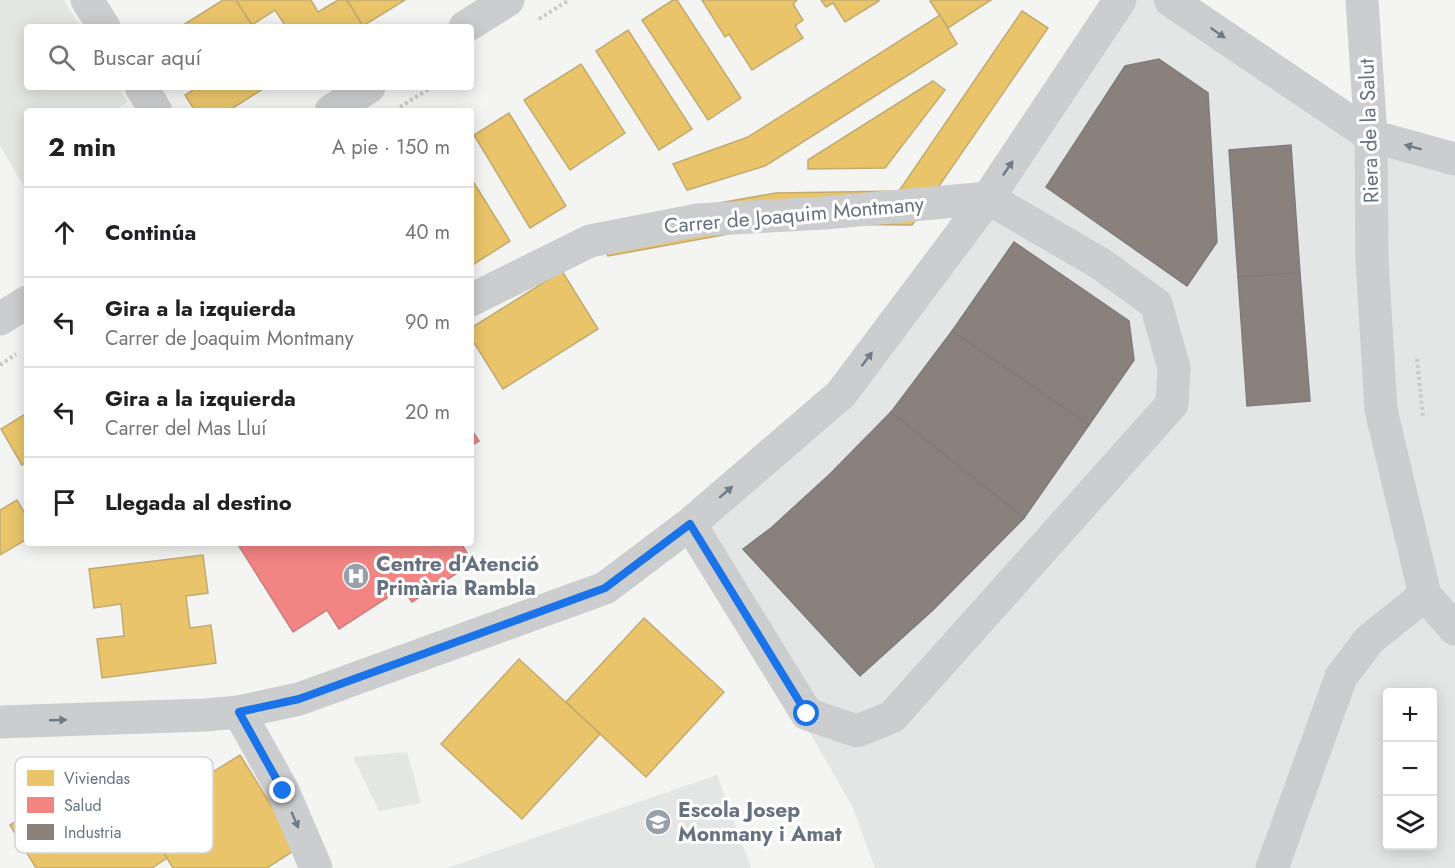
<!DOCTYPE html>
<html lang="es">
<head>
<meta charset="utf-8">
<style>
	:root { --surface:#fff; --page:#f2f2f2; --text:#202124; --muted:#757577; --line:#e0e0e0 }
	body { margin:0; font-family:Jost,sans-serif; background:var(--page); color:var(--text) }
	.controls { position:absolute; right:18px; bottom:18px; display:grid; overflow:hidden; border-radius:6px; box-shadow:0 3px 15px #0003 }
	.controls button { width:54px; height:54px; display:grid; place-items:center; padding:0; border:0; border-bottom:2px solid var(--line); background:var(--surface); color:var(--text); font:30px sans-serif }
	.stop { position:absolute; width:18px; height:18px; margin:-14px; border:4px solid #1a73e8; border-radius:50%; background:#fff }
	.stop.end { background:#1a73e8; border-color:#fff; box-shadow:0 2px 6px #0008 }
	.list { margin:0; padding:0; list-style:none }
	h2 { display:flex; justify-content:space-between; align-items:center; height:78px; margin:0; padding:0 24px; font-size:26px }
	h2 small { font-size:20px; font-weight:400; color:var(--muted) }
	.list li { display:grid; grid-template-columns:39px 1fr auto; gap:18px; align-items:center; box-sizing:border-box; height:90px; padding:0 24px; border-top:2px solid var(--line) }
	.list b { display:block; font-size:22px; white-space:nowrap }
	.list p { margin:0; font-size:20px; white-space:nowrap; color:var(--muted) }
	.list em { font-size:20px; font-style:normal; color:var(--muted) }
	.icon { flex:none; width:33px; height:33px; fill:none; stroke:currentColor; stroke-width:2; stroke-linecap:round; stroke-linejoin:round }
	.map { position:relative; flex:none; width:1455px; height:868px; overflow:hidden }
	.search { position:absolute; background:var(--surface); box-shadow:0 3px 15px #0003; left:24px; top:24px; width:450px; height:66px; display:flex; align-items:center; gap:15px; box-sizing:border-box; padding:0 21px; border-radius:6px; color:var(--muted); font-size:22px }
	.panel { position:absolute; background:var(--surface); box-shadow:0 3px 15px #0003; left:24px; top:108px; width:450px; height:438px; border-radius:6px }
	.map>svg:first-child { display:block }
	.built { fill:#e4e6e5; fill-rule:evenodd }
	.green { fill:#e4e7e1 }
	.homes { fill:#e9c46a; stroke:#c2ab71; stroke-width:1.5 }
	.health { fill:#f28482; stroke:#c87f82; stroke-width:1.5 }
	.industry { fill:#8a817c; stroke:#7f7c7e; stroke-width:1.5 }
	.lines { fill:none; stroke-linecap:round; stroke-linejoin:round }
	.path { stroke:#c9caca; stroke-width:4; stroke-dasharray:3 3; stroke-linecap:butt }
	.minor { stroke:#cccdce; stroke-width:33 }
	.oneway { fill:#707b89 }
	.route { stroke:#1a73e8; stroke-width:8 }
	.labels { text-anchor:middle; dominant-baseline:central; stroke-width:6; stroke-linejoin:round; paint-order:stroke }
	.street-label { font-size:21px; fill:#667281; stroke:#fff }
	.poi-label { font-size:21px; font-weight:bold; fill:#667281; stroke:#fff; text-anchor:start }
	.key { fill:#fff; stroke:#d1d5d9; stroke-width:1.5 }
	.key-label { font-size:16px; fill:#667281 }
</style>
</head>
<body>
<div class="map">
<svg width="1455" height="868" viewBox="0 0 1455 868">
	<rect width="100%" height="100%" fill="#f4f4f3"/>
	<g class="built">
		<path d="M1118,0H1170L1332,112L1455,159V868H875L853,808L690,524L840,378ZM1388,692H1432V846H1388Z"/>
		<path d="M717,775L751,868H447Z"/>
	</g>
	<g class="green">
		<path d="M0,0H64L81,27H27V87H118L128,102L113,111H27V191L0,146Z"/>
		<path d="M407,752L421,803L379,811L353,757Z"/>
	</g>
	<g class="homes">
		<path d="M223,0H236L252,25L180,27Z"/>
		<path d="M236,0H311L318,12L338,0H347L363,26L286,27L275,10L252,25Z"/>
		<path d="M347,0H405L363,26Z"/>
		<path d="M673,0H677L741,98L708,120L642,20Z"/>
		<path d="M702,0H797L793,4L803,20L795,26L803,38L752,70L729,34L725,37Z"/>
		<path d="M821,0H879V1L845,22L833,3L826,7Z"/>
		<path d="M932,0H991L948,28L930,1Z"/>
		<path d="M1022,11L1048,28L912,225L783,224L608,256L589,226L776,193L899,191Z"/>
		<path d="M940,15L957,44L765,166L687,190L673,164L748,137Z"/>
		<path d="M628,30L692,129L659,150L596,51Z"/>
		<path d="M581,64L625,133L570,170L524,100Z"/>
		<path d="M933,81L945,90L885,168L808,169V160Z"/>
		<path d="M198,87H266L228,111H195L185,95Z"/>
		<path d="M509,113L566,206L530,228L474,135Z"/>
		<path d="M471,178L510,241L471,266Z"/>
		<path d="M562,271L598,329L503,389L471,338V328Z"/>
		<path d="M27,413V461L22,465L1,429Z"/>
		<path d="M17,500L27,517V539L0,555V510Z"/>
		<path d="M203,555L208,593L186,596L190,628L211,625L216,663L102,678L97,639L124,636L121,604L94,608L89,569Z"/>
		<path d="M644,618L724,692L646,777L566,702Z"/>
		<path d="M519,659L600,734L522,819L441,744Z"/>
		<path d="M240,755L298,848L267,868H173L141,817Z"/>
		<path d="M108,764L167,858L152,868H36L10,825Z"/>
	</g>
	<g class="health">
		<path d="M471,429L479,441L471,446Z"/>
		<path d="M237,543H461L473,563L412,602L402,588L339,629L327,610L293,632Z"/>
	</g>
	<g class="industry">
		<path d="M1159,59L1208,93L1217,242L1187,286L1046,187L1125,66Z"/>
		<path d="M1291,145L1300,273L1238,277L1229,150Z"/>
		<path d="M1014,242L1129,321L1134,360L1089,425L952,331Z"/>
		<path d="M1300,273L1310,401L1247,406L1238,277Z"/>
		<path d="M952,331L1089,425L1024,518L891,412Z"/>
		<path d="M891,412L1024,518L933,610L860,676L743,549L771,528L830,474Z"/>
	</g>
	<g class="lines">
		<g class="path">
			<path d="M539,19L569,0"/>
			<path d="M400,107L432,87"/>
			<path d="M1417,359L1423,417"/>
			<path d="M0,365L16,354"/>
		</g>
		<g class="minor">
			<path d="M87,0L104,27"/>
			<path d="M1170,0L1371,136L1455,159"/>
			<path d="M1362,0L1371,136L1372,260L1381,410L1425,595L1455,629"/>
			<path d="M465,27L508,0"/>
			<path d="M141,87L156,111"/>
			<path d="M331,111L369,87"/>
			<path d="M471,300L590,241L698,220L824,213L988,198L1101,264L1156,304L1174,368L1172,404L892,717L857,731L807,714L690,524"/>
			<path d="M0,319L27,302"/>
			<path d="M239,712L283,791L316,868"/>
			<path d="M0,722L205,715L239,712L299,699L605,588L690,524L841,394L988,198L1120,0"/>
			<path d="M1272,868L1341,677L1369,640L1425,595"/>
		</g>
	</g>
	<defs><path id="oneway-solid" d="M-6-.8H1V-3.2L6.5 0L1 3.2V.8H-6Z" transform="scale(1.5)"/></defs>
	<g class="oneway">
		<use href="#oneway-solid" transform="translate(1218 33) rotate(35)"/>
		<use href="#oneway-solid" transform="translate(1413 147) rotate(-165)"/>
		<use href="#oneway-solid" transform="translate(1008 168) rotate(-56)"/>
		<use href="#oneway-solid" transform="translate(867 359) rotate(-53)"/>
		<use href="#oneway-solid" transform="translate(726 492) rotate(-41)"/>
		<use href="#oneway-solid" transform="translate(58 720) rotate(-2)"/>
		<use href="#oneway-solid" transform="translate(295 820) rotate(67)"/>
	</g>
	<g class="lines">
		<path class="route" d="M283,791L239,712L299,699L605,588L690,524L807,714"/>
	</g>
	<defs>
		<symbol id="hospital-disc" viewBox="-11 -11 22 22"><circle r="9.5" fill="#98a0a9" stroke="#fff"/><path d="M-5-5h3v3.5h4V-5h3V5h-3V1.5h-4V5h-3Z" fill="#fff"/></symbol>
		<symbol id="school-disc" viewBox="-11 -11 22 22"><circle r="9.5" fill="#98a0a9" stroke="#fff"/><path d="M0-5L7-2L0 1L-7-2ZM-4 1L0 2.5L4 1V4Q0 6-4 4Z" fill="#fff"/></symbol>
	</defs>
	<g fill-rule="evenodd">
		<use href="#hospital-disc" x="341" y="561" width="30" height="30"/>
		<use href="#school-disc" x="643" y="807" width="30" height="30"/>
	</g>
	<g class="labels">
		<g class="street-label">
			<text transform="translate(1369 131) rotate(-92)">Riera de la Salut</text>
			<text transform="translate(794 215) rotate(-5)">Carrer de Joaquim Montmany</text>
		</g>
		<g class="poi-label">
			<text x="376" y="564">Centre d'Atenció<tspan x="376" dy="24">Primària Rambla</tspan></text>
			<text x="678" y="810">Escola Josep<tspan x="678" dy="24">Monmany i Amat</tspan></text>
		</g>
	</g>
	<rect x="15" y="757" width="198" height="96" rx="9" class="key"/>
	<rect x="27" y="770" width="27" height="16" fill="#e9c46a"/>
	<rect x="27" y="797" width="27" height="16" fill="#f28482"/>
	<rect x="27" y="824" width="27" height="16" fill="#8a817c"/>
	<g class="key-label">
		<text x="64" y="784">Viviendas</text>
		<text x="64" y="811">Salud</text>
		<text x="64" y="838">Industria</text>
	</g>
</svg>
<div class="controls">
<button>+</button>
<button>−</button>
<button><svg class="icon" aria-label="layers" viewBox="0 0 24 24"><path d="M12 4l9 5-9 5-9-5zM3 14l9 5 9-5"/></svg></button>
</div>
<div class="stop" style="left:807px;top:714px"></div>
<div class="stop end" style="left:283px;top:791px"></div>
<div class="search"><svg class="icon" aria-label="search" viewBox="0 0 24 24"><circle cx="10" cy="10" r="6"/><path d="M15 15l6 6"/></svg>Buscar aquí</div>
<section class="panel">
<h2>2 min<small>A pie · 150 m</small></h2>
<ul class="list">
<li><svg class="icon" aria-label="ahead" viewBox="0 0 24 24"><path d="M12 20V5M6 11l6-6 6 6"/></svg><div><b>Continúa</b></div><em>40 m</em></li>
<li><svg class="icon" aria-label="left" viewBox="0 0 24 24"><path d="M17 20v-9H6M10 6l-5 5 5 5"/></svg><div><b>Gira a la izquierda</b><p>Carrer de Joaquim Montmany</p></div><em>90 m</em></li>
<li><svg class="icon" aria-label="left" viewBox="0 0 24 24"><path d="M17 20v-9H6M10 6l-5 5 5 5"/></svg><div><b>Gira a la izquierda</b><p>Carrer del Mas Lluí</p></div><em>20 m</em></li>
<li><svg class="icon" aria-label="arrive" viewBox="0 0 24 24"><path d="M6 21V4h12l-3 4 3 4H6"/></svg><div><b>Llegada al destino</b></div></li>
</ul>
</section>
</div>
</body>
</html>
